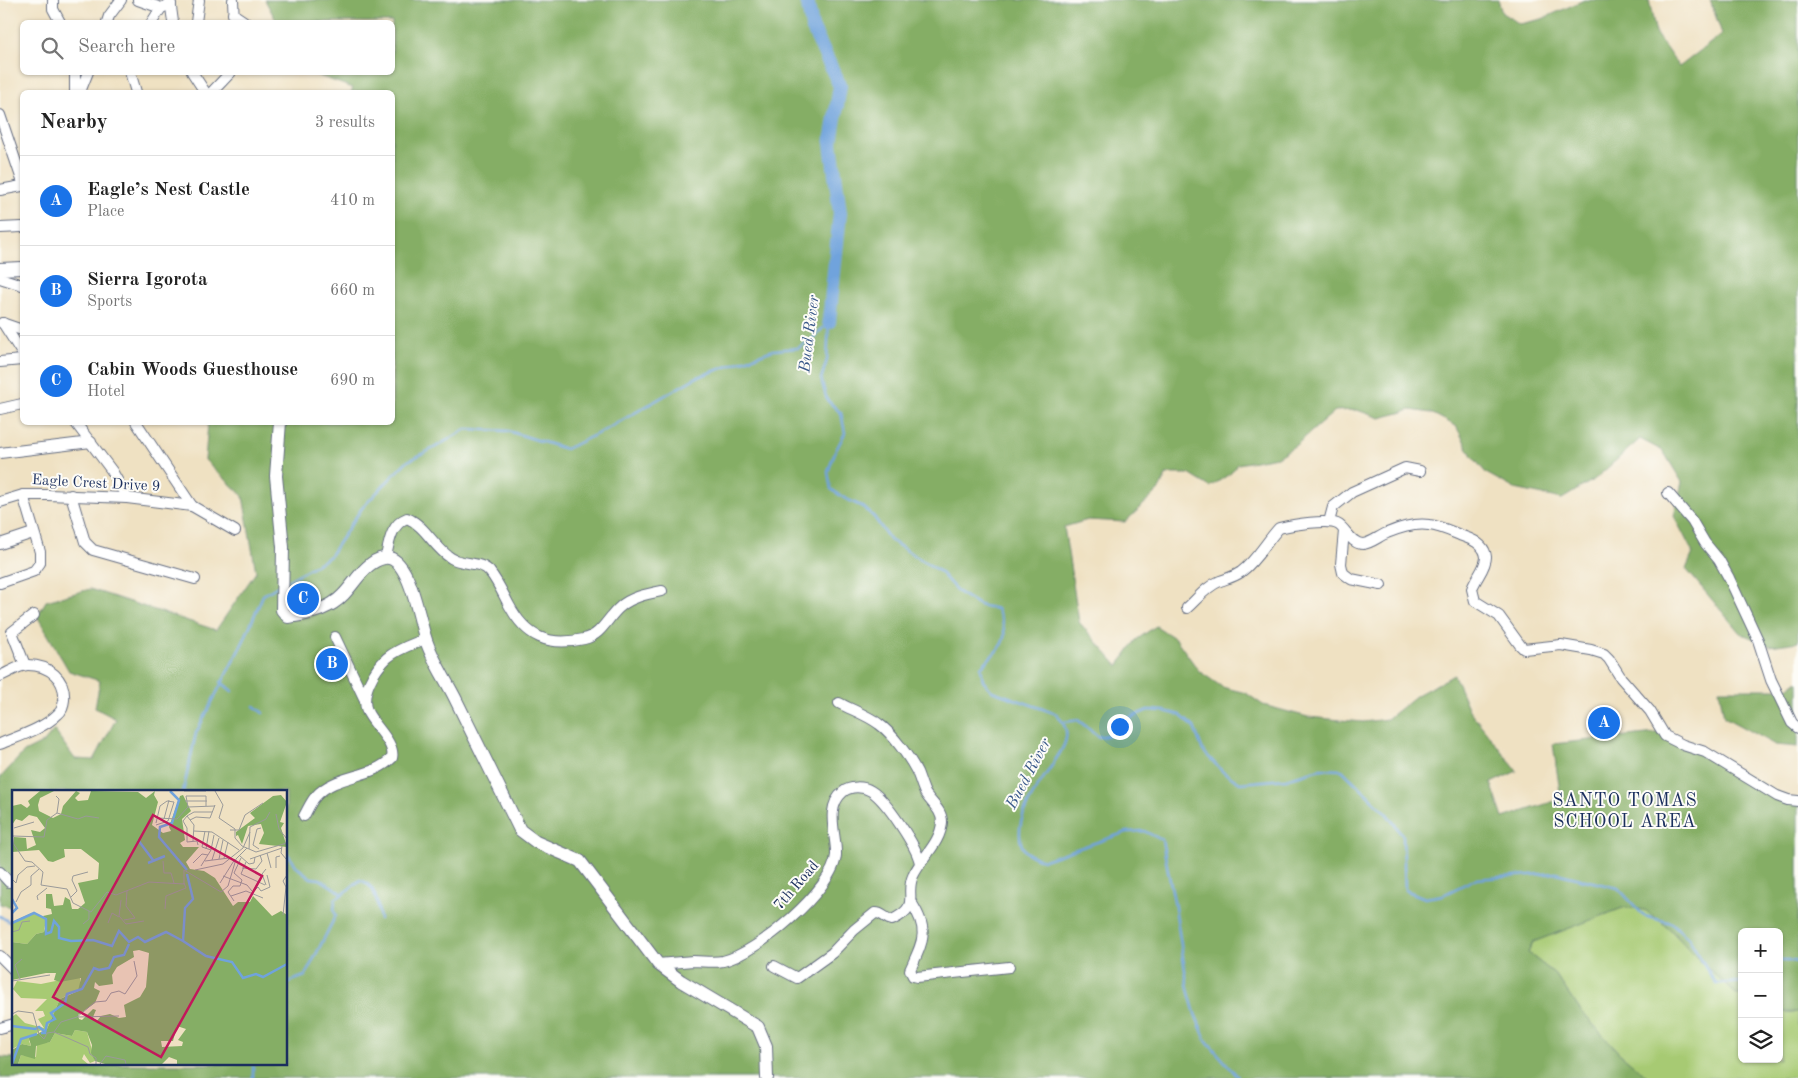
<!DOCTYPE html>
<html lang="en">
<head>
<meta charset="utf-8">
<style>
	:root { --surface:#fff; --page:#f2f2f2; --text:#222; --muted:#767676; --line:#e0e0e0; --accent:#1a73e8 }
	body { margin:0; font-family:"Old Standard TT",serif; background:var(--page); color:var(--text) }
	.controls { position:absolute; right:15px; bottom:15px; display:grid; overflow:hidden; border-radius:8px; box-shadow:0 1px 4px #0004 }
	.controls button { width:45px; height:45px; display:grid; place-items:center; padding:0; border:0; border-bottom:1px solid var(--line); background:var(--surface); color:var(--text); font:25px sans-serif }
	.you { position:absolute; left:1119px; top:726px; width:18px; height:18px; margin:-12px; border:4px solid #fff; border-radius:50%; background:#1a73e8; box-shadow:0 0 0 8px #1a73e833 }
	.badge { display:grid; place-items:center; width:32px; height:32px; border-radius:50%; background:var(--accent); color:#fff; font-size:16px; font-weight:700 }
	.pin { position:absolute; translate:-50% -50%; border:2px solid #fff; box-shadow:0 1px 5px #0006 }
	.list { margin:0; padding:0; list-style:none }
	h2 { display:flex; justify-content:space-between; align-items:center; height:65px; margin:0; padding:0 20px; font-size:21px }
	h2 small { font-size:16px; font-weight:400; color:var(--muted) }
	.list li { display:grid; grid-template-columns:32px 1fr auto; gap:15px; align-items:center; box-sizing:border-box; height:90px; padding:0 20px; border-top:1px solid var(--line) }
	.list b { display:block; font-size:19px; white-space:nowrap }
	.list p { margin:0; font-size:16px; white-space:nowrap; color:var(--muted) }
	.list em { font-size:16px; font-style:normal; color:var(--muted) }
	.icon { flex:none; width:28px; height:28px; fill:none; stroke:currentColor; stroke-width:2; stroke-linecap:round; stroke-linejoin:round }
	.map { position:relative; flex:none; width:1798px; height:1078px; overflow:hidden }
	.search { position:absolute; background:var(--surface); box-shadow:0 1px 4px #0004; left:20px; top:20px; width:375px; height:55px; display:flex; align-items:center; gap:12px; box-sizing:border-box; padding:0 18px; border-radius:8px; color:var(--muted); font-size:19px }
	.panel { position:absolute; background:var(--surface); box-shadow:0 1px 4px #0004; left:20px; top:90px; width:375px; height:335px; border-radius:8px }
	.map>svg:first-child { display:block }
	.green { fill:#a7ca73; stroke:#617c68 }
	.forest { fill:#85ae65; stroke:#506e62 }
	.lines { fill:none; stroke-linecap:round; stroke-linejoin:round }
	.stream { stroke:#70a3dc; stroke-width:2.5 }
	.river { stroke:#70a3dc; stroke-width:14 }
	.minor-casing { stroke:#656d81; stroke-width:12 }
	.major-casing { stroke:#656d81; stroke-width:14 }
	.minor { stroke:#fff; stroke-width:10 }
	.major { stroke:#fff; stroke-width:12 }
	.labels { text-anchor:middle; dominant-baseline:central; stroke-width:4; stroke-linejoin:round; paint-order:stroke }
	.street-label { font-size:15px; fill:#1b2f5e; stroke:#fdfcf7 }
	.water-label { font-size:16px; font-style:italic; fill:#39588a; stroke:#fdfcf7 }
	.quarter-label { font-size:18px; letter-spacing:1px; fill:#1b2f5e; stroke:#fdfcf7 }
	.inset-river { fill:none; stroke:#70a3dc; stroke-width:2.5 }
	.inset-road { fill:none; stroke:#9a9a9a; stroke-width:1 }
	.view { fill:#c2185b; fill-opacity:0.15; stroke:#c2185b; stroke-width:2.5 }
	.inset-edge { fill:none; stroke:#1b2f5e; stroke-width:2.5 }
</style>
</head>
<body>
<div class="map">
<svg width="1798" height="1078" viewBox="0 0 1798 1078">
	<rect width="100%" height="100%" fill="#fdfcf7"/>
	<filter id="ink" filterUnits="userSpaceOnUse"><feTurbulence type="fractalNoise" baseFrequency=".02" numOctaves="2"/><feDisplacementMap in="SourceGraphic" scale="10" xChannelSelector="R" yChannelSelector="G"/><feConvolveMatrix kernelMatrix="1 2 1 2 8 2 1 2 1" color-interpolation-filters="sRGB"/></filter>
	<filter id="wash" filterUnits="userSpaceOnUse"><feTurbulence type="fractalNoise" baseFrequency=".0096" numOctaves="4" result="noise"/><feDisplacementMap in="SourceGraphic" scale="20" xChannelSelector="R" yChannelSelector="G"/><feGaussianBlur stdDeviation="1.12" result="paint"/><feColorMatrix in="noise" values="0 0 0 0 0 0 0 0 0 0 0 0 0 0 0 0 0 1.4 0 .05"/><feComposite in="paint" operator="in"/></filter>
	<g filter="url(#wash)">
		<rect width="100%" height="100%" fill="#efe1c2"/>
		<path class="green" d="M1625,907L1645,910L1668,927L1700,961L1736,994L1742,996V1059H1779V1012H1798V1078H1649L1619,1053L1580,1010L1555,974L1528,953L1533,942Z"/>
		<g class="forest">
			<path d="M265,0H1498L1502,13L1520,24L1542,19L1584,0H1649L1656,34L1679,67L1722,34L1710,0H1798V642L1770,646L1740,633L1686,569L1693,553L1674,516L1682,482L1663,451L1640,439L1595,479L1562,499L1515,489L1486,473L1472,456L1456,426L1431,413L1411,410L1380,418L1357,410L1335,411L1296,445L1277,457L1238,464L1231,473L1210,487L1189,474H1167L1158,491L1125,522L1088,520L1064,527L1079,622L1118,666L1136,640L1156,626L1176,639L1199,671L1222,687L1246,693L1263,705L1308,717L1363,722L1387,719L1417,695L1454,675L1469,710L1517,771L1491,783L1503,818L1561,799L1553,744L1665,732L1788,798L1798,801V1012H1779V932H1742V996L1736,994L1700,961L1668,927L1645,910L1625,907L1533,942L1528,953L1555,974L1580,1010L1619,1053L1649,1078H0V1057L14,1058V1064H286V792H14V908L0,904V778L24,752L44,742L54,730L75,759L94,760L116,719L95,708L100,681L69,671L37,616L46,601L90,589L216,630L256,572L243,496L205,460L208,423L392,422V92H351L353,88L311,73L392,72V22H277Z"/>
			<path d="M1798,681V747L1775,745L1724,717L1719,689H1787Z"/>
		</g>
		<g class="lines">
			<g class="stream">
				<path d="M829,322L827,360L821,379L827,400L841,413L845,433L835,452L828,472L831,489L844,498L863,507L874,517L890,540L939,571L958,592L979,605L997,609C1012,641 1003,644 981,667L983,681L992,691L1057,714C1062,721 1068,729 1066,738C1065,746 1060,753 1056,759C1042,782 1011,818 1022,846C1026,855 1035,858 1044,860L1127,832L1144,831L1162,840L1174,901L1188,989L1195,1014L1206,1040L1239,1078"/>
				<path d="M287,581L329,557L362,508L406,462L434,448L466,429L508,431L566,449L607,429L695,378L773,350L798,348L812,339L828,323"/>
				<path d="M221,682L232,691"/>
				<path d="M254,706L263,713"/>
				<path d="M1064,722L1078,720L1099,737L1114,734L1129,718L1148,710L1164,711L1180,715L1194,727L1203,751L1223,772L1240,783L1286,779L1320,769L1342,770L1387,814L1403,836L1405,890L1425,898L1443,895L1475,879L1556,873L1618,888L1644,916L1672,923L1689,939L1716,984L1742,982"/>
				<path d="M183,792L196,733L244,640L263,595L278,586"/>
				<path d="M286,852L298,868L311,878L320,879L343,894L360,880C377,885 377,904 380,919"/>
				<path d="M0,916L14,925"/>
				<path d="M1779,961H1792L1798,962"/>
				<path d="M286,983L305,976L336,915L334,911L335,899L343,894"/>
				<path d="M253,1078V1064"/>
			</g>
			<path class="river" d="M807,0L812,27L840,86L831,143L840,213L829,322"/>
		</g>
	</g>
	<g filter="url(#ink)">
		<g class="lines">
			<defs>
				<g id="minor">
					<path d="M53,0V9L60,22"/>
					<path d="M138,0L161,8L171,4"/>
					<path d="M170,0L173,22"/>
					<path d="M233,0L234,22"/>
					<path d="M233,14L245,22"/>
					<path d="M107,22L109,16L121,0"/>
					<path d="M152,22L161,8"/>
					<path d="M196,22L199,0"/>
					<path d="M130,72L136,92"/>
					<path d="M192,72L205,92"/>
					<path d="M75,92V72"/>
					<path d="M80,92L88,72"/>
					<path d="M212,92L231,72"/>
					<path d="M0,115L22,180"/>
					<path d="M0,190L22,186"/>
					<path d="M0,228L22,227"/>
					<path d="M0,278L22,285"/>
					<path d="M2,323L22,330"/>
					<path d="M3,323L22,353"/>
					<path d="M0,362L22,360"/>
					<path d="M0,409L22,404"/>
					<path d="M75,422L112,471L127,498"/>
					<path d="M136,422L192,506L235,531"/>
					<path d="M0,453L91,442"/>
					<path d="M1668,493L1692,521L1705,543L1719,560L1729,578L1758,640L1771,680L1792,723L1798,728"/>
					<path d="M71,495L85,542L93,550L195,579"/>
					<path d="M0,502L23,495H48L127,498L192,506"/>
					<path d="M1329,522L1333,507L1352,492L1405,468L1420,471"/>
					<path d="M1344,531L1341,564L1343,573L1351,579L1381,585"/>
					<path d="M0,544L33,533"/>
					<path d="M386,557C389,543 391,524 407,518C426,526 434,548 451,558C462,565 482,561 490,572C498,582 503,594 509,605C526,637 548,647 584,639C602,635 607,618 620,607C631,597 647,594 662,591"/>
					<path d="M0,583L34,571L40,563V552L23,495"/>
					<path d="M1187,608C1197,599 1207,586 1220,581C1228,578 1234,577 1241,572C1257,560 1266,542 1279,528C1291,525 1330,518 1339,525C1347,531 1352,544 1363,544C1372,543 1379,536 1387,533C1399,528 1416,523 1429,525C1441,526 1454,533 1465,537C1474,540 1485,546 1486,557C1486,568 1475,579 1472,589L1475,601L1499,616L1520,645L1524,649L1561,645L1591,650L1604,654L1609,659L1621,678L1650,711L1665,736L1683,745L1705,752L1777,796L1788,800L1798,801"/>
					<path d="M335,637L364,698"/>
					<path d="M25,665L12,632L34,615"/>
					<path d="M0,676C8,673 19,665 28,665C49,665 66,679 64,700C63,706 63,710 58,714C43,729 19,736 0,744"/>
					<path d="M304,816C308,809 311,801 316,796C336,774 371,779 392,758C396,743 372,724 367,711C360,694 374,670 387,658C397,649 413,644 425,639"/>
					<path d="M0,872L9,882"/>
					<path d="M911,902C930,931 923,941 910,970L913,976L917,977L1009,967"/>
					<path d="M0,956L14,970"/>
					<path d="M658,964C670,963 681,962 693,961C703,961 712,963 723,961C756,954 834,889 836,855C837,836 824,808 843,792C850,786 863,786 871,791C886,800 917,847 920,863"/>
					<path d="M774,966L797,978L832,953L854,930L875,913C882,912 885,919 892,920C922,906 904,895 913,876C921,858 941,843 942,822C942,810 931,803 925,793C922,787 920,779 917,772C910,758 892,733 879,724C867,715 852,710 839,703"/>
					<path d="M0,1028L14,1024"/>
				</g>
				<g id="major">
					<path d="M0,269L22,268"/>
					<path d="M280,422L276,476L283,547L282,610L288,617C306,615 330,609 343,595C355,583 366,561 384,558C409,553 419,620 425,637C431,658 445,678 455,698C477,742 498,786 520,830L536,842L580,861L658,964L681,981L758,1027L766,1046L767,1078"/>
				</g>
			</defs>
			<use href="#minor" class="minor-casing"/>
			<use href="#major" class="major-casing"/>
			<use href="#minor" class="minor"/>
			<use href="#major" class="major"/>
		</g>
	</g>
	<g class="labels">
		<g class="street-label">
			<text transform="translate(96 484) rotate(3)">Eagle Crest Drive 9</text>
			<text transform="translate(797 886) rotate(-49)">7th Road</text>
		</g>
		<g class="water-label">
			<text transform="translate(810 334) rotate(-83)">Bued River</text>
			<text transform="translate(1029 774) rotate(-62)">Bued River</text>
		</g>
		<g class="quarter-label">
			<text x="1625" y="801">SANTO TOMAS<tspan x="1625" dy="21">SCHOOL AREA</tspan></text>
		</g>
	</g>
	<g transform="translate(12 790)">
		<rect width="275" height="275" fill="#efe1c2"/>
		<path d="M20,123L34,129L32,142L24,144L15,154L0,152V132ZM68,186V199L48,209L35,239L27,241L17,251L19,256L10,254L0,259V227L4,224L13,233L32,238L26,229L33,226L31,221H23L35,209L9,208L1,199L5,191L29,194ZM63,240L75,242L83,271L78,273L72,264L70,269L76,274H6L9,265L24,267L25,254L38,252L43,243L60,246Z" fill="#a7ca73"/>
		<path d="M28,1H42L28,8L26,15L27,21L41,28L49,24L51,16L64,1L68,3L63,8L66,11L76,10L79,1L126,2L134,8L143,1L142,5L146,12L140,35L151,43L159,41L157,37L168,6L171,5L179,21L170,29L173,50L168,53L171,57H187L174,72L178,79L192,81L203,88L221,116L226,112H238L241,106L260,126L269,121L275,125V274H165V270L157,267L150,274H93L83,271L79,263L80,255L75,242L63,240L60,246L43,243L38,252L24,256L23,269L9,265L6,274H0V260L10,254L19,256L17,248L35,239L48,209L66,201L69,188L48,192L42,190L44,183H34L0,190V152L15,154L24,144L32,142L35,132L31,126L40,124L39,119L34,118V104H40L42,116L51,115L53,107L58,110L60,119H66L73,113L66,93L86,89L87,73L69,59H52L53,67L41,72L36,71L27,60L0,62L2,47L14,48L15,59L24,55L19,40L28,42L33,38L25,27L17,25L10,31L4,29L0,35V16L9,14L15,18L18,15L16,11ZM127,160L137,163L134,197L128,207L112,215L114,227L107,228L98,224L89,226L84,232L81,227L84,220L81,219L70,230L67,229L66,225L83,213L88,201L82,198L83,192L87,196L101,194L100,185L105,177L122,167L121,161ZM165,236L174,239L166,250L171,252L170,256L150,257L149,251H161ZM269,5L275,12L268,32L272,33L269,38L275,57L247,54L252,43L249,34L236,36L230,54L226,45L224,46V42L243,28L238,23L261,6Z" fill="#85ae65" fill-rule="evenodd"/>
		<path class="inset-river" d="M158,1L167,10L160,33L148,37L147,47L175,80M126,50L141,70M136,73L153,66M0,109L5,118L0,123M0,133L22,123L34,129V144L39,142L42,131L47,137V148L59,151L81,150L100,156L107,141L117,152L126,147L133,152L154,142L171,151M171,151L173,118L181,109L175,84M171,151L194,166L220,172L231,188L244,184L251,187L275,174M0,236L23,239L27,237L32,241M29,243H33L35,233L43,229L39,223L53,213L55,204L70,199L82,178L87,180L97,178L102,167L112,165L117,154M0,274L9,249L25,244"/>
		<path class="inset-road" d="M172,1H194M203,1L211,15L207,28L223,39V48L230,56L244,62L275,53M44,6L47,9L45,23M173,11H195M176,17L174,6H194V16M45,23L66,29L74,26L87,28M0,24L1,53L13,71L20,72L31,82L29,95L55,99L61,113L79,122L95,102L104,105L137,92L172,94V80L209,102L216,96L224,69L235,58M264,24L267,39L275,49M175,26L171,31L175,38V52L185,51L186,55M175,26L182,35L181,51M175,26L182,22H200M146,28L165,29L176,17L203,16M152,29L157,10M178,30L184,27L198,28L203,15M144,33L148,16L155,11L162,12L156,31L144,35M2,38L22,32M218,40H227L233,25L251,13M182,41L200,42L227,60M193,41L190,57L199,60M1,46L32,47L35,30L45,23M270,56L269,63L275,70M194,59L197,41M237,59L238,37L254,29L258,22M247,59L241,55L245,39L249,38M255,63L259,78M228,66L237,74L242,73L243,67M212,68L216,52M207,69L211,50M238,69L270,58M200,70L207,48M151,71L152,83H159L162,93M193,71L217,68M234,72L229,84L253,95M181,73L190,64L196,65M189,76L199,60L202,45M230,78L244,79L250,71L248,65M264,78V67L268,66M254,79L250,84L254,95M183,80L211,74L231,58L238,42M211,86L235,95L240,101M0,89L4,93L6,85L15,77L23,76M208,93L223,69M240,103L246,97L249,101L258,97L255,85M219,106L234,101L251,108M59,107L65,101L60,90L61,86L76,82M26,110L25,106L35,98M109,110L107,126L114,134L132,131M222,111L216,102L221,96H228L230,90L222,83L229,68M4,112L9,102L19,95V86L27,79M153,119L154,106L174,98L172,93M271,125L274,97L271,91L275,85M112,130L123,128L114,116L115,101M96,133L100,123L107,127M71,134L77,129V121M0,142L7,140L10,132L18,131M8,189L3,175L10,169M0,191L38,185M0,224L6,221L21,223L27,244L32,249L35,243L42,242M66,227L107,226M42,242L49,232L65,227L83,212L94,211L99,203L107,201L113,204L125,186L122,171M42,242L76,257L78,264L84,268V274M88,274L94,266L113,270L114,274"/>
		<path class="view" d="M141,25L250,86L149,267L41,207Z"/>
		<rect width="275" height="275" class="inset-edge"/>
	</g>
</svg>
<div class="controls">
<button>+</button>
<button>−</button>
<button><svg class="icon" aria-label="layers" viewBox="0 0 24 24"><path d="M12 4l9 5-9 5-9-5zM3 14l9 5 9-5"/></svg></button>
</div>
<div class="you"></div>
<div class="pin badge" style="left:1604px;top:723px">A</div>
<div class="pin badge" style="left:332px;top:664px">B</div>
<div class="pin badge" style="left:303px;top:599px">C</div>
<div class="search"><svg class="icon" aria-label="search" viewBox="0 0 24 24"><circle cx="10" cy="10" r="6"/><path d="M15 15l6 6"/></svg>Search here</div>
<section class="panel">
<h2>Nearby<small>3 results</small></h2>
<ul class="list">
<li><span class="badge">A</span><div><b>Eagle’s Nest Castle</b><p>Place</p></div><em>410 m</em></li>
<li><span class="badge">B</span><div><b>Sierra Igorota</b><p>Sports</p></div><em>660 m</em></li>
<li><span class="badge">C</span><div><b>Cabin Woods Guesthouse</b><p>Hotel</p></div><em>690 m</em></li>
</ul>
</section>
</div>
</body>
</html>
